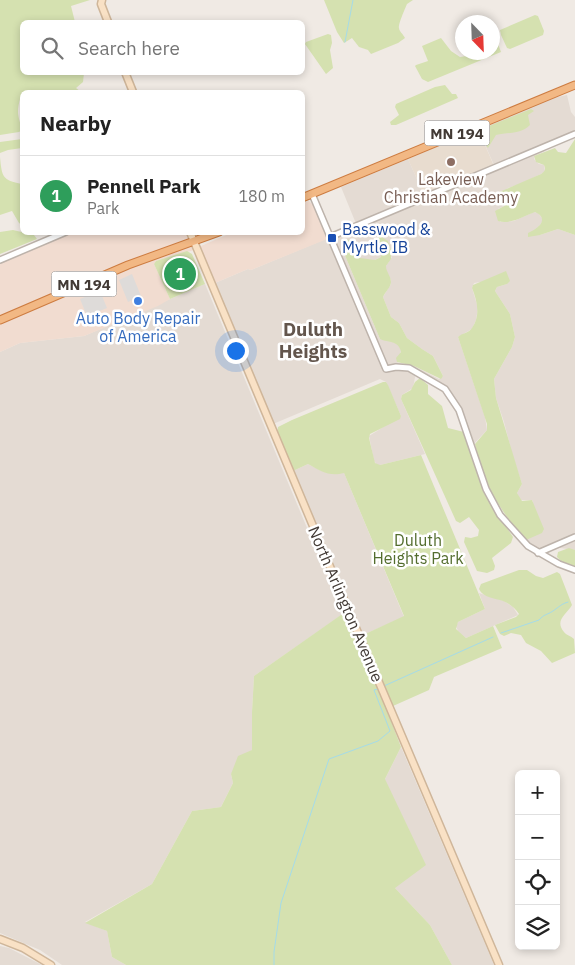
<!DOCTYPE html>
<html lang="en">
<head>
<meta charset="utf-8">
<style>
	:root { --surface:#fff; --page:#f2f2f2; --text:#222; --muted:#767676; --line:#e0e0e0; --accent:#0f766e }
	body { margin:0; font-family:"IBM Plex Sans",sans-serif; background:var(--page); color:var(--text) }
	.controls { position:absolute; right:15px; bottom:15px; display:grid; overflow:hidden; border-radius:8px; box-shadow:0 2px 8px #0003 }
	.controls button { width:45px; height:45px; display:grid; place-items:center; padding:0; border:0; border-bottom:1px solid var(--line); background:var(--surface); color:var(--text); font:25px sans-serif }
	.compass { position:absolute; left:455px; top:15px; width:45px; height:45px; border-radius:50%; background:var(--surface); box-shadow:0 2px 8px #0003; rotate:157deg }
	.you { position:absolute; left:235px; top:350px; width:18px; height:18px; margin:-12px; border:4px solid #fff; border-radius:50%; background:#1a73e8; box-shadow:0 0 0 8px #1a73e833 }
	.badge { display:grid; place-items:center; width:32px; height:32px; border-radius:50%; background:var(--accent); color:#fff; font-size:16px; font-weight:700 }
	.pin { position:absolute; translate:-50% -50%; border:2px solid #fff; box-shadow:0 1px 5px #0006 }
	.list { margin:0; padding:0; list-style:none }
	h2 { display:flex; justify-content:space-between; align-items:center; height:65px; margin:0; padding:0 20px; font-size:21px }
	h2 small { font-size:16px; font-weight:400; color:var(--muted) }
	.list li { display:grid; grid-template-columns:32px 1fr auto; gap:15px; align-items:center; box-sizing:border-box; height:80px; padding:0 20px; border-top:1px solid var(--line) }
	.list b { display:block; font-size:19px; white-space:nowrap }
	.list p { margin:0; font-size:16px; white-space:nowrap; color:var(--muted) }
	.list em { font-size:16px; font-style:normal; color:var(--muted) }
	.icon { flex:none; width:28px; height:28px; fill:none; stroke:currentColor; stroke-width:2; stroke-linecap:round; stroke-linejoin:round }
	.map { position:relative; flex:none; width:575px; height:965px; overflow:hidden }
	.search { position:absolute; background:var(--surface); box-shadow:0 2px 8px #0003; left:20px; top:20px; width:285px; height:55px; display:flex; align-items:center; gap:12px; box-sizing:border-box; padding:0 18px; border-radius:8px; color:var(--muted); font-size:19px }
	.panel { position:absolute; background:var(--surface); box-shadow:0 2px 8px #0003; left:20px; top:90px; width:285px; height:145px; border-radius:8px }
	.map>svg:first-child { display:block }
	.residential { fill:#e4dbd3; fill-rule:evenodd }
	.commercial { fill:#f1dcd0 }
	.education { fill:#e8dccf }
	.green { fill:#d5e1b0 }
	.parking { fill:#dedbd9 }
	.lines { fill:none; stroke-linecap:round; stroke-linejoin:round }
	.stream { stroke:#a5dbe8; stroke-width:1 }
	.tertiary-casing { stroke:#bdb3ab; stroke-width:8 }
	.secondary-casing { stroke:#cfb69a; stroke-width:9 }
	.trunk-casing { stroke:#cd7c41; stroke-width:9 }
	.tertiary { stroke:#fff; stroke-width:5 }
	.secondary { stroke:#f9e1c5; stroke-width:6 }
	.trunk { stroke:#f2b884; stroke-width:7 }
	.education-dot { fill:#8d6e63; stroke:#fff; stroke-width:2 }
	.transit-dot { fill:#1a4fb4; stroke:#fff; stroke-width:2 }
	.shop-dot { fill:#3f7fe0; stroke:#fff; stroke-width:2 }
	.labels { text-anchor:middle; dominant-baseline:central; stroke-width:5; stroke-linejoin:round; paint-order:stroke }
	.shield { fill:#fff; stroke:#7b7572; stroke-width:1 }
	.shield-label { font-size:15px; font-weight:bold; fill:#423a35 }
	.education-label { font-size:16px; fill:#785e54; stroke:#fff }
	.transit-label { font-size:16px; fill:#164399; stroke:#fff; text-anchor:start }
	.shop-label { font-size:16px; fill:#366cbe; stroke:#fff }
	.park-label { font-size:16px; fill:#536d2e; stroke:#fff }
	.street-label { font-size:16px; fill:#423a35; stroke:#fff }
	.quarter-label { font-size:19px; font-weight:bold; fill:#63564d; stroke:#fff }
</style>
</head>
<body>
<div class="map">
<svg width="575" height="965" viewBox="0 0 575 965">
	<rect width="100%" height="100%" fill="#f0eae4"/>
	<g class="residential">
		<path d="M567,95L571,112L575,117V131L542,145L545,151L535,156L534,159L539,164L544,165L545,172L520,184L508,188L500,196L506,197L508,204L498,209L500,222L514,221L534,212L538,213L542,218V222L537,229L540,235L558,229L575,235V550L553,547L538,553L523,541L533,501L531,500H520L517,493L522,484L513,457L504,422L496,398L494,379L512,347L515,337L510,314L495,291L497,287L507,284L480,282L474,283L472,288L478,308L476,320L472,329L458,337L485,417L487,430L472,446L459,410L445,389L416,372L413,388L402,395L401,399L425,454L380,465H377L374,461L369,436L401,416L386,382L380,379L273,424L215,283L248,269L251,270L357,226L341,187L408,159L424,195L494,165L478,129L553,98ZM353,243L360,259L375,260L381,257V252L376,244L392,257L386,266V272L391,280V284L383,297L391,317L399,323L407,338L422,349L433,356L443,376L439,379L414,366L399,363L397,362L401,351L400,346L397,343L380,339L341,246Z"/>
		<path d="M205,284L343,614L254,676L252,712V750L231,774L233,783L221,807L192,811L152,884L85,922L107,931L112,957L126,965H62L40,950L0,933V352L20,343L84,336Z"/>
		<path d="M308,464L322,471L344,473L404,617L363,635L293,471Z"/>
		<path d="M479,593L504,601L513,607L518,615L466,638L458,631L456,626L458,622L485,609Z"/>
		<path d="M401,747L494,965H452L430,925L395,888L385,779Z"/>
		<path d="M0,946L9,948L42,965H0Z"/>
	</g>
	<g class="commercial">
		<path d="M309,201L314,206L327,239L251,270L248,269L215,283L201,249V246L231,233L302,232L303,203Z"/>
		<path d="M59,233H187L194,250L156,261L154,264L170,299L158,306L84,336L20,343L0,352V257Z"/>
	</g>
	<path class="education" d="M478,129L494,166L424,195L408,159Z"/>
	<g class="green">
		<path d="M0,0H90L71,6L75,22H22V72L84,73L83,82L76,88L81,92H22V99H20C16,114 19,117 22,130L19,132L0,135Z"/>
		<path d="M324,0H413L407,4C405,9 398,24 399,28C399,31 403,34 405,38L398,43L371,54L368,50L359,47L352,38L344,43L337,32Z"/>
		<path d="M535,15L538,16L544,31L543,35L510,49L507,48L501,35L500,30Z"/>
		<path d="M328,34L331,35L332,43L330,50L333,68L326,74L305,44L306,42Z"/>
		<path d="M441,38L451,51L460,57L492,52L494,40L497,41L501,52L428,82L422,79L415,66L416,65L428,61L422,46Z"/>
		<path d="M445,85L452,94H456L458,98L396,125H391L390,122L399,115L395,107L396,104L435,87Z"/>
		<path d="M531,109L534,111L528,115L530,125C520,135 508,132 496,135L488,148L482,141L467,144L464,137L467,135Z"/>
		<path d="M22,139V148L8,150L0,153V142Z"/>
		<path d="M575,139V235L558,229L540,235L528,237V233C538,229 550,219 535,212C524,216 510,225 498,221L495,211L508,204L506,197L500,196L497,193L541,174C545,171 546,170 544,165L536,162L534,156L555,148L558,152L566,153Z"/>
		<path d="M0,157C2,177 2,180 22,184V225L19,223L12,211L0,215Z"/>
		<path d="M13,230L34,235L37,239L0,254V232Z"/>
		<path d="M380,236L388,241L391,250V259L386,266C386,272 391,276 391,282C391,287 385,292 383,297L391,317L399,323L407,338L422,349L433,356L443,376L441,379L414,366L397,362L396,358L401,352C399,340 388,343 380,339L341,246L342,242L345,239L350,240L360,258L375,260L381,257C381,250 375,246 376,240Z"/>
		<path d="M187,251L192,254L205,284L170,299L154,264L156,261Z"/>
		<path d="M506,271L510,281L507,284L497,287L495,291L510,314L515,337L512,347L494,379L496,398L522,484L517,493L522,501L532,500L544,529L542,533L526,540C499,510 483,483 475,444L487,430V424L458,337C462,333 469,333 472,328C481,315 477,301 472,288L473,285Z"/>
		<path d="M420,378L428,385V394L442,406L448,428L464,432L485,495L513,537L511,543L492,558L495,566L494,570L487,573L477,571L464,542L465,537L471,538L478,536L479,530L469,517L460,523L456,521L401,399L402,395L411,390L415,382Z"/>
		<path d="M383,382H386L388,385L401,416L400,419L370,434L369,438L375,463L380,465L421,455L485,609L458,622L456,629L466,638L493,626L502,648L434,677L429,690L393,706L363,635L404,616L344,473C329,477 321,471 308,464L293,471L277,432L278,427L292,420Z"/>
		<path d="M569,548L575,550V567L561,561L557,557L558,552Z"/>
		<path d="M519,570H527L536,576L543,578L557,572L560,574L572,605C567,614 554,620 564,632C566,635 571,636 574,639L575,653L552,663L541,651L526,643L521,635L511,633L504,636L500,634L495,625L516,617L519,614C515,608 510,604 503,601C495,598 483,598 479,589L481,584Z"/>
		<path d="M348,610L401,747L385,779L426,865L395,888L430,925L452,965H126L112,957L107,931L85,923L152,884L192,811L221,807L233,783L231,774L238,756L252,750V712L254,676Z"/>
	</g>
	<g class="parking">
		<path d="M132,274L141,296L128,302L119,280Z"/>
		<path d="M100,291L107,308L87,316L80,299Z"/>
	</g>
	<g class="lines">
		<g class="stream">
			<path d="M345,42L353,0"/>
			<path d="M501,633L539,620C544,614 547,615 553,611C559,607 561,604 568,602"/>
			<path d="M384,686L493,637"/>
			<path d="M274,965V952L281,903L329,759L378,741L390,731L374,690L378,689"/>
		</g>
		<defs>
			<g id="tertiary">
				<path d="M312,194L386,369L396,367L409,368L445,389L459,410L486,489L500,515L528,546L559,564L575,570"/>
				<path d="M330,237L575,134"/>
				<path d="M0,260L66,232"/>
				<path d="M538,553L575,537"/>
			</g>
			<g id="secondary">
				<path d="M102,0L101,4L108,22"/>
				<path d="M125,72L133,92"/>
				<path d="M190,232L336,581L499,965"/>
				<path d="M0,939L23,948L51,965"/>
			</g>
			<g id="trunk">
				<path d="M302,198L575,85"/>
				<path d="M0,320L128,265L219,232"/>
			</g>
		</defs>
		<use href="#tertiary" class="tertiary-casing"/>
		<use href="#secondary" class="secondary-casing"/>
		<use href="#trunk" class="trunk-casing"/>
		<use href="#tertiary" class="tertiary"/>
		<use href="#secondary" class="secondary"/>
		<use href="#trunk" class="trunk"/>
	</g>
	<circle class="education-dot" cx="451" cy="162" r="5"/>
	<rect class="transit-dot" x="327" y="233" width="10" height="10" rx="2.5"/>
	<circle class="shop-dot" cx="138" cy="301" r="5"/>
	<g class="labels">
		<g class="shield">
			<rect x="424.5" y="120.5" width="65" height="25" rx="4"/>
			<rect x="51.5" y="271.5" width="65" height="25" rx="4"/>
		</g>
		<g class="shield-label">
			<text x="457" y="133">MN 194</text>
			<text x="84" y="284">MN 194</text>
		</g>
		<g class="education-label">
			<text x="451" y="179">Lakeview<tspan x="451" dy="18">Christian Academy</tspan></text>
		</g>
		<g class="transit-label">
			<text x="342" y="229">Basswood &amp;<tspan x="342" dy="18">Myrtle IB</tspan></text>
		</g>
		<g class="shop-label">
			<text x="138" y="318">Auto Body Repair<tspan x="138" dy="18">of America</tspan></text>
		</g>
		<g class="park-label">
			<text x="418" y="540">Duluth<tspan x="418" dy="18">Heights Park</tspan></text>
		</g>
		<g class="street-label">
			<text transform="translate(346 604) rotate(67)">North Arlington Avenue</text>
		</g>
		<g class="quarter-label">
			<text x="313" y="329">Duluth<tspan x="313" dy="22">Heights</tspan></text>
		</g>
	</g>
</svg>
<div class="controls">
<button>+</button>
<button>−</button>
<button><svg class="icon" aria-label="locate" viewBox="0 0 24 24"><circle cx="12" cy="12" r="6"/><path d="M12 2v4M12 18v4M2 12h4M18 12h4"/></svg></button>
<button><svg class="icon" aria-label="layers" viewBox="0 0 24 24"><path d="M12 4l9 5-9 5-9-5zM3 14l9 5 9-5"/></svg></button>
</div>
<svg class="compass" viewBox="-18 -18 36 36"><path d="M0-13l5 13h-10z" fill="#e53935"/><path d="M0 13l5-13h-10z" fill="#767676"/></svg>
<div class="you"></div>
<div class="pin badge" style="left:180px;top:274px;background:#2e9e5b">1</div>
<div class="search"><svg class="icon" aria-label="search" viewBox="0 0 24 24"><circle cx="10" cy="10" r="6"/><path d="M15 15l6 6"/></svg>Search here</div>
<section class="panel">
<h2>Nearby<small></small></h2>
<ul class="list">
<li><span class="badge" style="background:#2e9e5b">1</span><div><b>Pennell Park</b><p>Park</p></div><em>180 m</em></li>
</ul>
</section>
</div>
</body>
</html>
